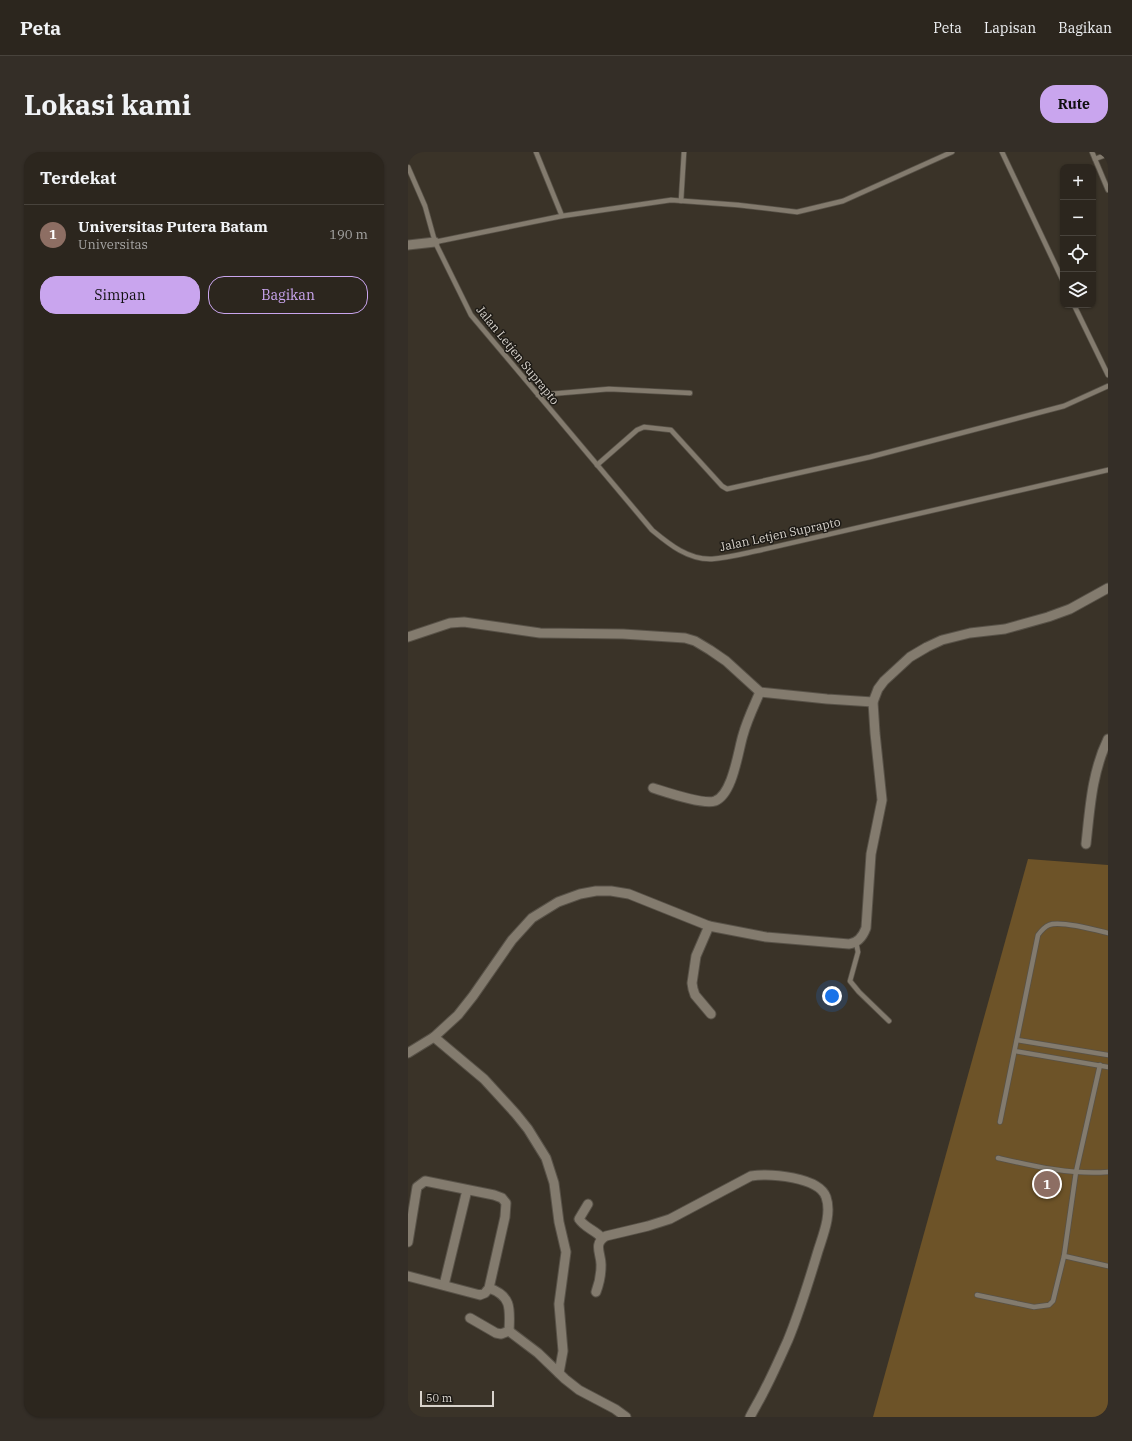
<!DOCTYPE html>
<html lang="id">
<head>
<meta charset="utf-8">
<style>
	:root { --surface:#2c261e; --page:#342e27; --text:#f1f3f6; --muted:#a6a5a4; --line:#48433c; --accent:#c9a5ee }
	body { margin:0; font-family:"IBM Plex Serif",serif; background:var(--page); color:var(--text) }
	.controls { position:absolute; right:12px; top:12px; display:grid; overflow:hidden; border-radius:8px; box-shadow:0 1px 3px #0004 }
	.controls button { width:36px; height:36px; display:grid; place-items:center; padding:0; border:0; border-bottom:1px solid var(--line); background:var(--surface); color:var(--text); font:20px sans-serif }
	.scale { position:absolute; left:12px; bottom:10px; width:74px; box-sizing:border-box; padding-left:4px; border:2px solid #d8d3cc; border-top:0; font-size:11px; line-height:14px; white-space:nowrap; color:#d8d3cc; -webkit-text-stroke:3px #1e1b16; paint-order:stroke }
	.you { position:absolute; left:424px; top:844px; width:14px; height:14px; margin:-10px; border:3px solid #fff; border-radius:50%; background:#1a73e8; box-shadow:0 0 0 6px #1a73e833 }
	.badge { display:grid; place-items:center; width:26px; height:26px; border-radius:50%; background:var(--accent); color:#fff; font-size:13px; font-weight:700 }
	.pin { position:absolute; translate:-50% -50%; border:2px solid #fff; box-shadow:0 1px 4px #0006 }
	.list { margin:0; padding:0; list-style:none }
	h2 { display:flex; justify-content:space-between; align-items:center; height:52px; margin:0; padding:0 16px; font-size:17px }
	h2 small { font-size:13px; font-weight:400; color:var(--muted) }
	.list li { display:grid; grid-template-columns:26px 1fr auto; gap:12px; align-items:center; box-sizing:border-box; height:60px; padding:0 16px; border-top:1px solid var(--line) }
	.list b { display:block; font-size:15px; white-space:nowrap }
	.list p { margin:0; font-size:13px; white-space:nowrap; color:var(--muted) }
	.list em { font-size:13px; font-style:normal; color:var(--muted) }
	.actions { display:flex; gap:8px; padding:12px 16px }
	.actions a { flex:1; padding:9px 0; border:1px solid var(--accent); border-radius:16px; text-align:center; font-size:14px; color:var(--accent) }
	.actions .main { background:var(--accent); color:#111 }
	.icon { flex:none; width:22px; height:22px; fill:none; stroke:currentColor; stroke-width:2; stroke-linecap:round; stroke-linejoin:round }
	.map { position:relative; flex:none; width:700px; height:1265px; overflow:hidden; border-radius:16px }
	header { display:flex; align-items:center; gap:24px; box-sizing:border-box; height:56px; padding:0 20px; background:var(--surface); border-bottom:1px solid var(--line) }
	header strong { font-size:19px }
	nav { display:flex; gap:22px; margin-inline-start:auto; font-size:14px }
	.intro { display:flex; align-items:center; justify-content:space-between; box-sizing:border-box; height:96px; padding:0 24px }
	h1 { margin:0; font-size:28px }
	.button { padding:10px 18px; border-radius:16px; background:var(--accent); color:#111; font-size:14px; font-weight:700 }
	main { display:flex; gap:24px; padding:0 24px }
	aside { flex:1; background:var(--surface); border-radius:16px; box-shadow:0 1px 3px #0004 }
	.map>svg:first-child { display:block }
	.green { fill:#6d5328 }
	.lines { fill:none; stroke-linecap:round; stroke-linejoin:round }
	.service-casing { stroke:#585248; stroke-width:6 }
	.minor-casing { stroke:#585248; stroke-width:11 }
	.service { stroke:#837b6e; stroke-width:4.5 }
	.minor { stroke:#837b6e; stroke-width:9 }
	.labels { text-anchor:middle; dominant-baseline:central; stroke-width:3; stroke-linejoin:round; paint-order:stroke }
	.street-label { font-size:12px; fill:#d8d3cc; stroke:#1e1b16 }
</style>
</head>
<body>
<header>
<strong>Peta</strong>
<nav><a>Peta</a><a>Lapisan</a><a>Bagikan</a></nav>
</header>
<div class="intro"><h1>Lokasi kami</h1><a class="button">Rute</a></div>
<main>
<aside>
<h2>Terdekat<small></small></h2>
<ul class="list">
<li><span class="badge" style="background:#8d6e63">1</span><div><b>Universitas Putera Batam</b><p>Universitas</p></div><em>190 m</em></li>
</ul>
<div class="actions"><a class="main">Simpan</a><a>Bagikan</a></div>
</aside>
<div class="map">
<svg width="700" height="1265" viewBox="0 0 700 1265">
	<rect width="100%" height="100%" fill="#3a3328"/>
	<path class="green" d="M620,707L700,713V1265H465Z"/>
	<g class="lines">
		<defs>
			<g id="service">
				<path d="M128,0L154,64"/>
				<path d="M594,0L655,129"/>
				<path d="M684,0L700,38"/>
				<path d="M687,7L700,2"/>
				<path d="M0,15L17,54L27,90L154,64L263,48L330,53L389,60L435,49L544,0"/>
				<path d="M273,49L276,0"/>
				<path d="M27,90L63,163L244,378C261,392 280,408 304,407C320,406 338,401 353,398L700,318"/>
				<path d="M666,153L700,223"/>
				<path d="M130,243L201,237L282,241"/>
				<path d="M189,313L229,278L236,275L263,278L314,334L319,337L462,305L656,254L700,234"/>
				<path d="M448,790L450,800L442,829L451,840L481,869"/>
				<path d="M609,888L700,903"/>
				<path d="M607,899L700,915"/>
				<path d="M692,913L668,1020L656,1104L700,1114"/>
				<path d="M592,970L630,783C633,779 636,775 641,773C652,768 688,778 700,781"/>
				<path d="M590,1006C625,1014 663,1023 700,1020"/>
				<path d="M569,1143L626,1155L641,1153L645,1149L656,1104"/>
			</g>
			<g id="minor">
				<path d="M0,93L27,90"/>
				<path d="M0,485L42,471L56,470L132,481L215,482L277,486L287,489L302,498L318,509L352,540L419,547L465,550"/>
				<path d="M245,636C258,640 295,653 307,649C325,642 330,599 335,583C339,568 346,554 352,540"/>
				<path d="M678,692C682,655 684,620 700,587"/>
				<path d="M301,774L288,804L284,831L285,837L287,843L303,862"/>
				<path d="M26,885L76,927L108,962L120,977L138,1006L146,1031L151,1070L158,1100L151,1152L155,1199L151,1221"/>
				<path d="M0,901L26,885L50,863L65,844L104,788L124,766L150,750L172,742L188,739H203L221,742L301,774L358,785L441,792C450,791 455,784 458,776L463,702L474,648L467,581L465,550L470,537L476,529L502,505L519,495L534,488L562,481L597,477L640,465L662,457L700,436"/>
				<path d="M180,1052L171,1067C177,1076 187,1078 194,1086"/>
				<path d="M0,1090L9,1035L17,1029L86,1043L94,1046L98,1051L97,1065L81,1136L77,1141L72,1143L0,1124"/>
				<path d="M36,1133L59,1038"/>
				<path d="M81,1136C104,1144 102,1157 101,1179"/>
				<path d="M188,1140C191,1132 193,1122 193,1114C194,1103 184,1092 198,1084L240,1074L262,1067L343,1024C362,1021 411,1025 418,1045C424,1062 415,1083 410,1099C401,1129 392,1159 380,1188C372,1206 364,1224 355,1241C351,1249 346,1257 342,1265"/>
				<path d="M62,1166L88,1181L93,1182L101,1179"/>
				<path d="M101,1179L130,1201L157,1227L171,1238L207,1257L218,1265"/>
			</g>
		</defs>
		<use href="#service" class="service-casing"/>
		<use href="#minor" class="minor-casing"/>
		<use href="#service" class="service"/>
		<use href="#minor" class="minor"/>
	</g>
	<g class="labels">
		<g class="street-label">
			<text transform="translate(110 203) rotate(51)">Jalan Letjen Suprapto</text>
			<text transform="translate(372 382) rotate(-12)">Jalan Letjen Suprapto</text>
		</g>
	</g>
</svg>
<div class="controls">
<button>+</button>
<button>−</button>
<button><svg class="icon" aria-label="locate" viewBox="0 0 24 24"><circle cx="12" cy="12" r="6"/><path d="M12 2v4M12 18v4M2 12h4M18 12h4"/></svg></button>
<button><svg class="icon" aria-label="layers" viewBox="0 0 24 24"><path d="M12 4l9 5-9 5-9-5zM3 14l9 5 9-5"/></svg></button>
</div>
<div class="scale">50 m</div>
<div class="you"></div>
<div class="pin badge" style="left:639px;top:1032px;background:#8d6e63">1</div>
</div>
</main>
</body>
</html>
